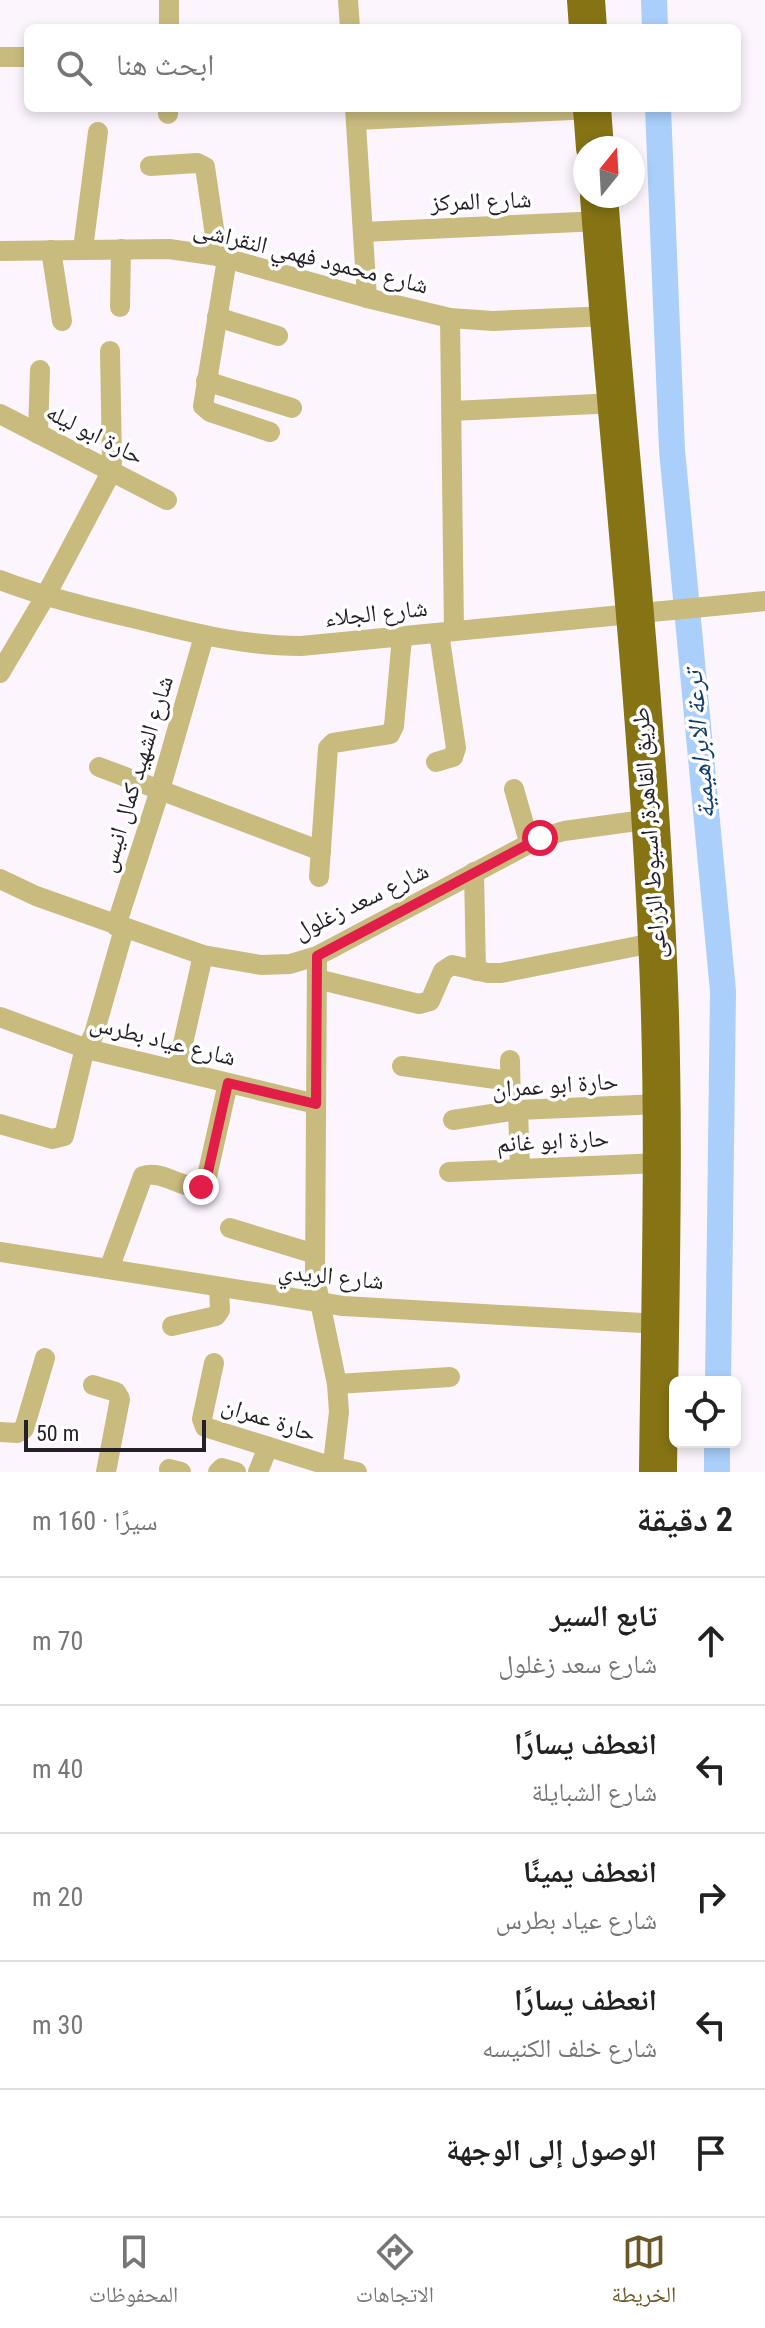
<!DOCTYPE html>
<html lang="ar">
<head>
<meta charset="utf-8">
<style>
	:root { --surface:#fff; --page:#f6f6f6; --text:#222; --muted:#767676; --line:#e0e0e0; --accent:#6c5726 }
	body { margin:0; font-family:"Roboto Condensed","Noto Naskh Arabic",sans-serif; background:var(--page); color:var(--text); direction:rtl }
	.controls { position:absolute; right:24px; bottom:24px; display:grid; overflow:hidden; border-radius:12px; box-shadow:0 4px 12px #0003 }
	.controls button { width:72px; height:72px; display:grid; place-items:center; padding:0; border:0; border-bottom:2px solid var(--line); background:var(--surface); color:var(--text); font:40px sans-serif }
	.compass { position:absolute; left:573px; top:136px; width:72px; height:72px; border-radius:50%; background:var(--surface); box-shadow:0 4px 12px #0003; rotate:18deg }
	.scale { position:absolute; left:24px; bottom:20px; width:182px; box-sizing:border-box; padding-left:8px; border:4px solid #251f27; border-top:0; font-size:22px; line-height:28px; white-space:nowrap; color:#251f27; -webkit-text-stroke:6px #fff; paint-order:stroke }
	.stop { position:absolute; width:24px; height:24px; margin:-18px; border:6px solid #e11d48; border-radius:50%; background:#fff }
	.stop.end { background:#e11d48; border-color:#fff; box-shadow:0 2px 8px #0008 }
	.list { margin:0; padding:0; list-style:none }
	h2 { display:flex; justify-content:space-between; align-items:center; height:104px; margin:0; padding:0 32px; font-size:34px }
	h2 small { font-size:26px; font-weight:400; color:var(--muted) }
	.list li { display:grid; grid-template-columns:52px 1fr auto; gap:24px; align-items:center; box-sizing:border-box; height:128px; padding:0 32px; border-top:2px solid var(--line) }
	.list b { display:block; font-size:30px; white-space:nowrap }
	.list p { margin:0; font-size:26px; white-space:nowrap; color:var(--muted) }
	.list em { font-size:26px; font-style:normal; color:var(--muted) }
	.icon { flex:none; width:44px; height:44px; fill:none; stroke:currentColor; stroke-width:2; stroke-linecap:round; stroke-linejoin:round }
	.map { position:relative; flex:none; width:765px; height:1472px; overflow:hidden; direction:ltr }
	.search { position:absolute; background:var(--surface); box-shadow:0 4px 12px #0003; left:24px; right:24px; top:24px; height:88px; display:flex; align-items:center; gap:20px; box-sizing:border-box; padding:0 28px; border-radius:12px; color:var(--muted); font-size:30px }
	.sheet { height:744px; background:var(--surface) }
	nav { display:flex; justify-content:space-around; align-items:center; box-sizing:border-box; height:112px; border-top:2px solid var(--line); background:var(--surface); font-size:22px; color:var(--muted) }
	nav a { display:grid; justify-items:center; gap:4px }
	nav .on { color:var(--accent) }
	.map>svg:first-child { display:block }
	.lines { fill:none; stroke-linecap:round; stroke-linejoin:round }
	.canal { stroke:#a9cffa; stroke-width:26 }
	.street { stroke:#c9bb7e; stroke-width:20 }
	.highway { stroke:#867314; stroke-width:38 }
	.route { stroke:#e11d48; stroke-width:10 }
	.labels { text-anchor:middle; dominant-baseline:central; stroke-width:7; stroke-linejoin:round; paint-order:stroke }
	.street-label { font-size:24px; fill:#251f27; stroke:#fff }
	.water-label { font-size:26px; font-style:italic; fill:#113f6b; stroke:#fff }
</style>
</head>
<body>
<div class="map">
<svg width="765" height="1472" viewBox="0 0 765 1472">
	<rect width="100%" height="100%" fill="#fcf5fe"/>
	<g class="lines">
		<g class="canal">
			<path d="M654,0L655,28"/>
			<path d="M658,108L672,450L723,991L718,1382"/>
			<path d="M717,1472V1442"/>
		</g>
		<g class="street">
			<path d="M348,0L350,28"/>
			<path d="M169,28V0"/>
			<path d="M0,57H28"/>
			<path d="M355,108L367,298"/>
			<path d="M168,114V108"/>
			<path d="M356,120L592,109"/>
			<path d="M150,166L197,163L205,167L218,256"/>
			<path d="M363,232L601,221"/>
			<path d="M83,249L98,132"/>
			<path d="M51,250L62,321"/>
			<path d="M0,251L169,249L218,256L367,298L450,318L493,321L609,316"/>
			<path d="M227,259L203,406L210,412L270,432"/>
			<path d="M120,307L121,249"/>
			<path d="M217,317L278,336"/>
			<path d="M450,318L454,631"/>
			<path d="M206,381L292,408"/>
			<path d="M452,411L616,403"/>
			<path d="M0,414L167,500"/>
			<path d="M38,434L40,370"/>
			<path d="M0,580C45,597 90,608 137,619C192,633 244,646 301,646L765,601"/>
			<path d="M0,673L45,597L107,480L112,462L110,351"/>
			<path d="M436,762L453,757L456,748L439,633"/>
			<path d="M99,767L321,851"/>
			<path d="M514,789L529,842"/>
			<path d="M474,872L476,971"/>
			<path d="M319,877L328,748L333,743L390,734L394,726L402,637"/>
			<path d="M0,879L36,896L203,955L261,965L290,964L317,956L540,838L564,831L651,819"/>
			<path d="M116,926L160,790L204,636"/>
			<path d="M317,956L315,1278L337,1384L339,1412L332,1472"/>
			<path d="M317,979L419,1004L430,1001L443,971L452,965L488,973H501L658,942"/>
			<path d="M0,1017L87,1049L316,1104"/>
			<path d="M510,1060L511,1111"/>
			<path d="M402,1066L510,1081"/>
			<path d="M177,1070L203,955"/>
			<path d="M518,1110L520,1168"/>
			<path d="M453,1120L518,1110L660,1104"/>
			<path d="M0,1124L52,1139L64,1136L83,1056L94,1034L124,929"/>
			<path d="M449,1172L660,1163"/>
			<path d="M230,1228L315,1254"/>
			<path d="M0,1252L343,1306L660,1324"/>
			<path d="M109,1269L143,1176C164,1169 185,1193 205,1185L228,1083"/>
			<path d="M172,1326L216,1316L220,1310L219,1287"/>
			<path d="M214,1363L202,1419L205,1427L333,1467L357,1472"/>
			<path d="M337,1384L450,1377"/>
			<path d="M93,1385L116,1392L120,1399L106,1472"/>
			<path d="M0,1432L17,1433L24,1429L45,1358"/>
			<path d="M169,1469L181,1472"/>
			<path d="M218,1472L222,1468L236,1472"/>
			<path d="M258,1472L268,1447"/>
		</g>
		<g class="highway">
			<path d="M586,0L588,28"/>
			<path d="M592,108L595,148"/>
			<path d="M599,196C618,444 646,691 657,939C666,1116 660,1295 658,1472"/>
		</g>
	</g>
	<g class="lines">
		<path class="route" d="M201,1187L206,1181L228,1083L316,1104L317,956L540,838"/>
	</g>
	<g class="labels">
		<g class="street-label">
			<text transform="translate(481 201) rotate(-2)">شارع المركز</text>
			<text transform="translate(311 257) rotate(14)">شارع محمود فهمي النقراشى</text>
			<text transform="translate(95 434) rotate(27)">حارة ابو ليله</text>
			<text transform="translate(376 613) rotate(-6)">شارع الجلاء</text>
			<text transform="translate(136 774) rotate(-73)">شارع الشهيد كمال انيس</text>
			<text transform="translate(649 833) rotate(-94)">طريق القاهرة, اسيوط الزراعى</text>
			<text transform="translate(361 901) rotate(-26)">شارع سعد زغلول</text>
			<text transform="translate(163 1040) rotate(14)">شارع عياد بطرس</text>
			<text transform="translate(555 1085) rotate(-4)">حارة ابو عمران</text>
			<text transform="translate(553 1141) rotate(-3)">حارة ابو غانم</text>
			<text transform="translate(331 1276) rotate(6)">شارع الريدي</text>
			<text transform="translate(269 1419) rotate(18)">حارة عمران</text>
		</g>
		<g class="water-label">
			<text transform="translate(699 745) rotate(-95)">ترعة الابراهيمية</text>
		</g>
	</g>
</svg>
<div class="controls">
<button><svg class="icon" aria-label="locate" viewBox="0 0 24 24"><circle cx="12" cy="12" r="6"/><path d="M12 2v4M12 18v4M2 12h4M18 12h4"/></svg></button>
</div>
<svg class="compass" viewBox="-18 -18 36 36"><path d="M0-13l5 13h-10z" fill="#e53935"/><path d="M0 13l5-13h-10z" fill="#767676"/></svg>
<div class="scale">50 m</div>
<div class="stop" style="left:540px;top:838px"></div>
<div class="stop end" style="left:201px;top:1187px"></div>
<div class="search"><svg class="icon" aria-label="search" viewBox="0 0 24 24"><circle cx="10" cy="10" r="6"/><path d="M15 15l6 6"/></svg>ابحث هنا</div>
</div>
<section class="sheet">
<h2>2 دقيقة<small>سيرًا · 160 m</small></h2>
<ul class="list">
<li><svg class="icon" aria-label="ahead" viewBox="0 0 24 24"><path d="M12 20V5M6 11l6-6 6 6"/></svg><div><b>تابع السير</b><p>شارع سعد زغلول</p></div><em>70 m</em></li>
<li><svg class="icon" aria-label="left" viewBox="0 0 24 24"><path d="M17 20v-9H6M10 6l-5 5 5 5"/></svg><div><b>انعطف يسارًا</b><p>شارع الشبايلة</p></div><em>40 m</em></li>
<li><svg class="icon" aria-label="right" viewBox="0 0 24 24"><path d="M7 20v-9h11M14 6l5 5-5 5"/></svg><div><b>انعطف يمينًا</b><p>شارع عياد بطرس</p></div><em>20 m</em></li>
<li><svg class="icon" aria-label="left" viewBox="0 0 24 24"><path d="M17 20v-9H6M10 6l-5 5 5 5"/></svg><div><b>انعطف يسارًا</b><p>شارع خلف الكنيسه</p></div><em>30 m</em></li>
<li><svg class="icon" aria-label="arrive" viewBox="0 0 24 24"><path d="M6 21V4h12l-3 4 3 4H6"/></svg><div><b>الوصول إلى الوجهة</b></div></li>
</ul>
</section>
<nav>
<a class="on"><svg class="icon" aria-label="map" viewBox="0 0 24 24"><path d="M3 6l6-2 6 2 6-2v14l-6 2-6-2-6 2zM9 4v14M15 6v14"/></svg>الخريطة</a>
<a><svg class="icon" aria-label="directions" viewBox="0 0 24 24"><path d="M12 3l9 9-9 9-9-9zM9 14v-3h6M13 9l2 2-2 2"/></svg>الاتجاهات</a>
<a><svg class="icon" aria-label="saved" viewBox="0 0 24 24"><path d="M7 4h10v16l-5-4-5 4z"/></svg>المحفوظات</a>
</nav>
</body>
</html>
